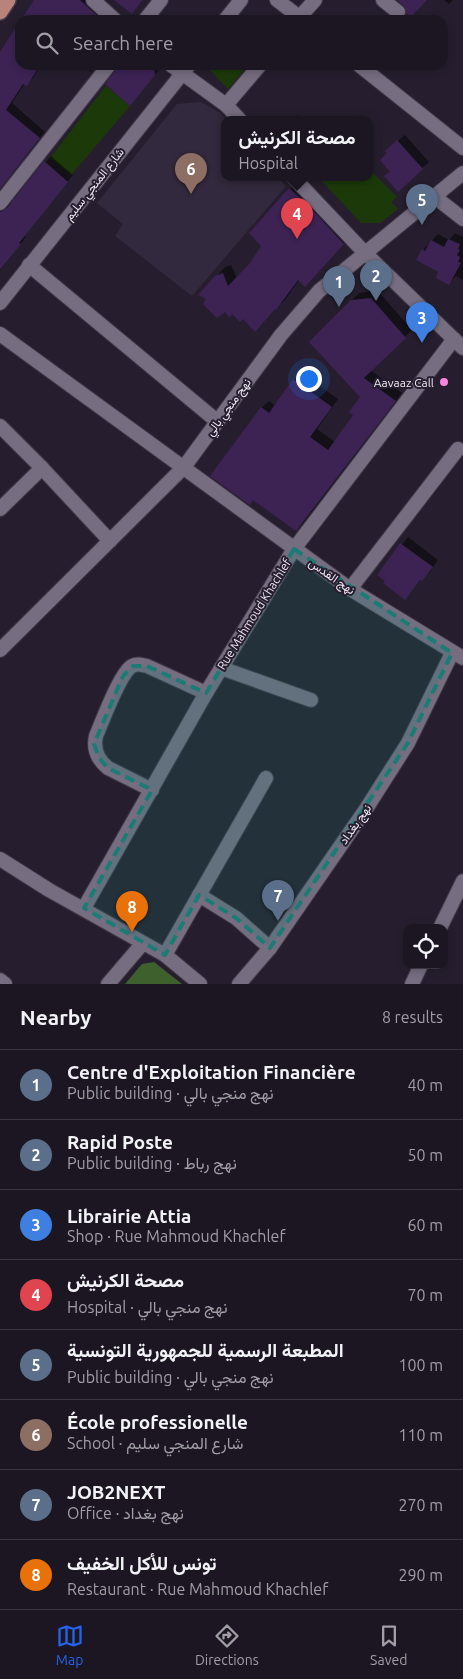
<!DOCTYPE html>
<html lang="en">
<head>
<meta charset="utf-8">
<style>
	:root { --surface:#1c1622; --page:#29232f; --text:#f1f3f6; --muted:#a09fa5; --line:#3a3540; --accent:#2563eb }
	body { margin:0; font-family:Ubuntu,Vazirmatn,sans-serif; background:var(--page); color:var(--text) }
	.controls { position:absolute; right:15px; bottom:15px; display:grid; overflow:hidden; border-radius:10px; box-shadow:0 2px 8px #0003 }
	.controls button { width:45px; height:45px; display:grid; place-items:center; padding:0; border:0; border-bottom:1px solid var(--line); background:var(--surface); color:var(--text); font:25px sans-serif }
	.you { position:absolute; left:308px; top:378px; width:18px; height:18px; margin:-12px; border:4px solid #fff; border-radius:50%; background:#1a73e8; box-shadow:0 0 0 8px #1a73e833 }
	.badge { display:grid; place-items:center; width:32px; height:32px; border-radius:50%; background:var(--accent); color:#fff; font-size:16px; font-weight:700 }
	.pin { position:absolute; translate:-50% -41px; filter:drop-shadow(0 1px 2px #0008) }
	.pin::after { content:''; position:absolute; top:26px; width:18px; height:15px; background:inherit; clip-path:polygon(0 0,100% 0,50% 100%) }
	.popup { position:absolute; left:221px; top:116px; width:152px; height:65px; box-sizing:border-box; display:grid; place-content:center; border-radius:10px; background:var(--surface); filter:drop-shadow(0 1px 4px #0005); font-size:16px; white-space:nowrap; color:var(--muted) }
	.popup b { font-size:19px; color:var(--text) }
	.popup::after { content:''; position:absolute; left:50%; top:100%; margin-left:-10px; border:10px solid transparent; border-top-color:var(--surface) }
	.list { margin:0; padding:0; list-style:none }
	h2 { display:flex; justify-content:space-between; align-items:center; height:65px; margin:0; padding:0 20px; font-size:21px }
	h2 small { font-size:16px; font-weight:400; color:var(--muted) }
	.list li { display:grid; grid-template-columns:32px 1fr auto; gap:15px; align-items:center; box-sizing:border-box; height:70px; padding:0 20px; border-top:1px solid var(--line) }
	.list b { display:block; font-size:19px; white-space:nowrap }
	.list p { margin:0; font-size:16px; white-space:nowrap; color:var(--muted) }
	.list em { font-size:16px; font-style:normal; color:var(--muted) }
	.icon { flex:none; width:28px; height:28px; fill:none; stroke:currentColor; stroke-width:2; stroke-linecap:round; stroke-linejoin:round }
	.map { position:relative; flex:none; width:463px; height:984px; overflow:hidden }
	.search { position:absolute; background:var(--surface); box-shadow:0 2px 8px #0003; left:15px; right:15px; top:15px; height:55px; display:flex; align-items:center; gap:12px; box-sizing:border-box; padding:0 18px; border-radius:15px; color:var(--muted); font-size:19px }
	.sheet { height:625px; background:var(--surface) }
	nav { display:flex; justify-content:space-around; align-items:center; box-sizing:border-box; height:70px; border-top:1px solid var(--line); background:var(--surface); font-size:14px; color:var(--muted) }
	nav a { display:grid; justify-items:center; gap:2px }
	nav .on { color:var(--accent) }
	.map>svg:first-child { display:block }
	.built { fill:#33293e }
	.green { fill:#1c3a09 }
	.forest { fill:#3e602d }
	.shadow { fill:#0007 }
	.building { fill:#3d2354 }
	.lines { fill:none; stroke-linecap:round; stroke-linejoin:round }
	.minor-casing { stroke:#403946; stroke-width:16 }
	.major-casing { stroke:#403946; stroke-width:18 }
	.minor { stroke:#766d80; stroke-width:14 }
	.major { stroke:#b9827a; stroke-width:15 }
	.marked { fill:#1a7c75; fill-opacity:0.2; stroke:#1a7c75; stroke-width:4; stroke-dasharray:10 6; stroke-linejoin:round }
	.poi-dot { fill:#fe86e0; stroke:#261e2e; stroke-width:2 }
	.labels { text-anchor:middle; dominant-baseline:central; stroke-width:4; stroke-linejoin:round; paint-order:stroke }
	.street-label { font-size:12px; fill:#ece7f2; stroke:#261e2e }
	.poi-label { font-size:12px; fill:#ece7f2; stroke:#261e2e; text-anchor:end }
</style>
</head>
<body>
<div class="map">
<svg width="463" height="984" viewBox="0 0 463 984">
	<rect width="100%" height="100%" fill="#261e2e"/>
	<path class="built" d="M201,102L220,113L226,120H224V178H278L286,186L192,296L115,236L123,224L97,203L177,104Z"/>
	<g class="green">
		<path d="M207,65H248L228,89L207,67Z"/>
		<path d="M106,86L130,106L71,175L50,158Z"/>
		<path d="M370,170L397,197L391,202L398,209L380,223H361L319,178H370Z"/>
	</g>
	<path class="forest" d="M154,962L182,984H125L142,964Z"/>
	<g class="shadow">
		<path d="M36,0H93L115,20H23Z"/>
		<path d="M444,0H453L449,4Z"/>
		<path d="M20,25V65H41L33,78L26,84L25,83L12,103L45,132L0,189V56Z"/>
		<path d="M88,65H98L91,72L86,67Z"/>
		<path d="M119,65H161V67L137,97Z"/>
		<path d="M297,115L301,120H292Z"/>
		<path d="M405,135L429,162L422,168L393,145Z"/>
		<path d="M51,156L73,175L24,236L26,237L0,271V202L5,206L12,203Z"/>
		<path d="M298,181L352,235L313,277L299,280L285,300L276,309L243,317L234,313L230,316L216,277L225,267L231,265L237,278L251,264L262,245L290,189Z"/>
		<path d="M455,233L463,237V280L456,276L449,283L423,250L438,234L449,240Z"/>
		<path d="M378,291L412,330L370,370L402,393L304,522L296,530L261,408L269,401L276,406L294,380L301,373L338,399L317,429L335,442L354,415L361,397L310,342L359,293Z"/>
		<path d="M408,537L438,560L429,573L421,579L405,598L378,574Z"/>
	</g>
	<g class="building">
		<path d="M34,0H80L102,20H21Z"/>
		<path d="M114,0H142L132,14Z"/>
		<path d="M397,0H427L411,17L407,14L404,6Z"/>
		<path d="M20,21V65H40L27,86L23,84L6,110L40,138L0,189V52Z"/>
		<path d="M118,65H154L155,75L130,106L105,84L116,70Z"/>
		<path d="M397,140L423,169L398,192L384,176L390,172L380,160L387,153L385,151Z"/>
		<path d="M44,161L68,182L19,243L21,244L0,270V212L7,208Z"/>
		<path d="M289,188L308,205L344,244L305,287L298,280L276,310L275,309L255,332L243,319L240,322L232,314L230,318L225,312L217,318L203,304L206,299L198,295L215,276L223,273L228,286L250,263L261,246L249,233Z"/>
		<path d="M448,239L460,244L458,249L460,250L457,255L460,257L458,262L461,263L449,285L436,278L438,272L435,270L416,260L422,249L425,251L431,240L444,247Z"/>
		<path d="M371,298L406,338L364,378L396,401L296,531L253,500L250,505L210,476L261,407L269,413L293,379L332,407L310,437L328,450L353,415L349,412L360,397L309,342L351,300Z"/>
		<path d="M400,543L433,567L422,581L420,580L405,600L383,583L385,581L377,575Z"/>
	</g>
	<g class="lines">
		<defs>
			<g id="minor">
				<path d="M93,0L115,20"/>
				<path d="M277,0L303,20"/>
				<path d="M383,0L398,12"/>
				<path d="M145,20L161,0"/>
				<path d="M225,20L241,0"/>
				<path d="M297,20L315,0"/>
				<path d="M171,65L226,105L240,120"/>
				<path d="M359,65L463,148"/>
				<path d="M226,105L260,65"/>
				<path d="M294,178L365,253L463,348"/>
				<path d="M435,197L463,219"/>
				<path d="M0,203L109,65"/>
				<path d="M29,265L218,422"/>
				<path d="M0,303L189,65"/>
				<path d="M0,334L350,589L463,658"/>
				<path d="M0,426L42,468L110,541"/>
				<path d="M0,509L42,468"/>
				<path d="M350,589L458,449"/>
				<path d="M0,650L184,467L281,335L319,291L463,173"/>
				<path d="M221,668L311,700"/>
				<path d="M152,790L108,768C98,760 93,749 96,736C102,722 120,673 132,666C137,663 142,665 147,666L206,693"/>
				<path d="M0,859L49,890L165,955L200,984"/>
				<path d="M199,895L236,918L270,948"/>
				<path d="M84,908L206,693L294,549L454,339"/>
				<path d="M440,928L463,881"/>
				<path d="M165,955L266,778"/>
				<path d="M0,980L5,984"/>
				<path d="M108,984L143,943"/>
				<path d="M239,984L270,948L366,809L408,743L452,653"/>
				<path d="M412,984L421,965"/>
			</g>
			<path id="major" d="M0,12L8,0"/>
		</defs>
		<use href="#minor" class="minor-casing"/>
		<use href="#major" class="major-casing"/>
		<use href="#minor" class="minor"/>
		<use href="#major" class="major"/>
	</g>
	<path class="marked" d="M294,549L452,653L408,743L270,948L236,918L199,895L165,955L84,908L152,790L108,768L99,758L94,744L123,676L133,666H147L206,693Z"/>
	<circle class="poi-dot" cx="444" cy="382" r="5"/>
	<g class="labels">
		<g class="street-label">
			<text transform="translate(94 184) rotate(-52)">شارع المنجي سليم</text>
			<text transform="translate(228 407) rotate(-54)">نهج منجي بالي</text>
			<text transform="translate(332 576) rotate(35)">نهج القدس</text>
			<text transform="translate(254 614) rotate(-58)">Rue Mahmoud Khachlef</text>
			<text transform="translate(355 824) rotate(-55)">نهج بغداد</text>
		</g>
		<g class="poi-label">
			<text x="434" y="382">Aavaaz Call</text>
		</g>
	</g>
</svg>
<div class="controls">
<button><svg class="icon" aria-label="locate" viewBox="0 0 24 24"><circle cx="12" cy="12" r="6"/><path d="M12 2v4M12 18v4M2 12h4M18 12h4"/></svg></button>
</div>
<div class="you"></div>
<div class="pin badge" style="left:339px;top:307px;background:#5c6f8a">1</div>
<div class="pin badge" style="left:376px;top:301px;background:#5c6f8a">2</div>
<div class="pin badge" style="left:422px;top:343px;background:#3f7fe0">3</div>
<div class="pin badge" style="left:297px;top:239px;background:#e0444e">4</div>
<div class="popup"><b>مصحة الكرنيش</b>Hospital</div>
<div class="pin badge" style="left:422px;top:225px;background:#5c6f8a">5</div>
<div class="pin badge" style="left:191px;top:194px;background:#8d6e63">6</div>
<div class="pin badge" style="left:278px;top:921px;background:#5c6f8a">7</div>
<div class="pin badge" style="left:132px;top:932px;background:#e8710a">8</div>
<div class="search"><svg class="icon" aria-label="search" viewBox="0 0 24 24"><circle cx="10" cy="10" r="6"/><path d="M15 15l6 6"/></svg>Search here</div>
</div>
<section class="sheet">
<h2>Nearby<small>8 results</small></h2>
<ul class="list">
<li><span class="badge" style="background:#5c6f8a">1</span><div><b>Centre d'Exploitation Financière</b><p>Public building · نهج منجي بالي</p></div><em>40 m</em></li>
<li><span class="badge" style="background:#5c6f8a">2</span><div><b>Rapid Poste</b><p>Public building · نهج رباط</p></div><em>50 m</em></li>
<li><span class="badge" style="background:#3f7fe0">3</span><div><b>Librairie Attia</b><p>Shop · Rue Mahmoud Khachlef</p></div><em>60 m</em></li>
<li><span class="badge" style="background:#e0444e">4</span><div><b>مصحة الكرنيش</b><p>Hospital · نهج منجي بالي</p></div><em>70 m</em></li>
<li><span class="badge" style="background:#5c6f8a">5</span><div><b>المطبعة الرسمية للجمهورية التونسية</b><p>Public building · نهج منجي بالي</p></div><em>100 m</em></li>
<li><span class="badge" style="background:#8d6e63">6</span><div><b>École professionelle</b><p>School · شارع المنجي سليم</p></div><em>110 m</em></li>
<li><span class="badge" style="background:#5c6f8a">7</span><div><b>JOB2NEXT</b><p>Office · نهج بغداد</p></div><em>270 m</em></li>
<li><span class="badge" style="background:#e8710a">8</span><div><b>تونس للأكل الخفيف</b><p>Restaurant · Rue Mahmoud Khachlef</p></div><em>290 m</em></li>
</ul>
</section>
<nav>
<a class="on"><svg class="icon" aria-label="map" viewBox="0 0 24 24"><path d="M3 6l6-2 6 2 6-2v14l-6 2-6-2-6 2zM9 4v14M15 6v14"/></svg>Map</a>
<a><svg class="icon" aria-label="directions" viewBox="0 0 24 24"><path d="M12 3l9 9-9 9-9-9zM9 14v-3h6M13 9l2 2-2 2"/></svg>Directions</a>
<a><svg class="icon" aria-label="saved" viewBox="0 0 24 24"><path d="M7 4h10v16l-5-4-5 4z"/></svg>Saved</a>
</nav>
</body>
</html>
